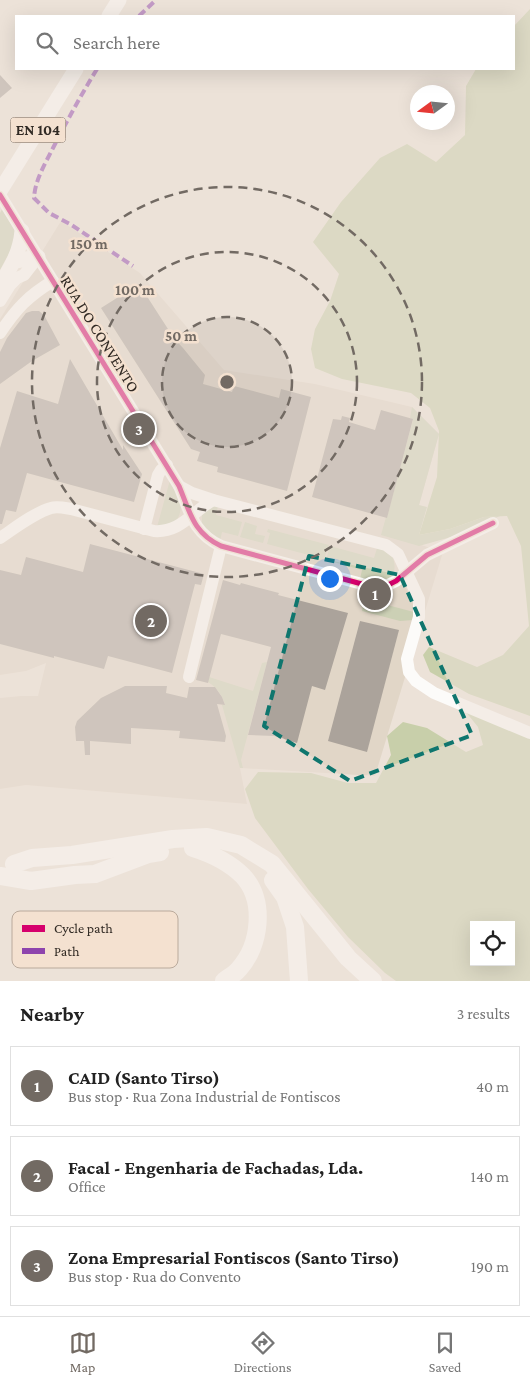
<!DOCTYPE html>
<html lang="en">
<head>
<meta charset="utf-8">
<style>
	:root { --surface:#fff; --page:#f2f2f2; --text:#222; --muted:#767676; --line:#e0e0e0; --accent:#726a63 }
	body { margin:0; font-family:"Crimson Pro",serif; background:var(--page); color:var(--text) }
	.controls { position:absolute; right:15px; bottom:15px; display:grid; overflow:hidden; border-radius:0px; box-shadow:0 5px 20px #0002 }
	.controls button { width:45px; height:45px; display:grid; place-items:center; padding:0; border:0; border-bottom:1px solid var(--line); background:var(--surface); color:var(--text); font:25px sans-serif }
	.compass { position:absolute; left:410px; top:85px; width:45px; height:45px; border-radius:50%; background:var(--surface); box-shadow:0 5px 20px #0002; rotate:255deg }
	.you { position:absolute; left:329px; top:578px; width:18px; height:18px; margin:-12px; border:4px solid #fff; border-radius:50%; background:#1a73e8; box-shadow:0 0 0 8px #1a73e833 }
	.badge { display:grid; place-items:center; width:32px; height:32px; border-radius:50%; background:var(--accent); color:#fff; font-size:16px; font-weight:700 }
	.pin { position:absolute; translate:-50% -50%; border:2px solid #fff; box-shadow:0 1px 5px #0006 }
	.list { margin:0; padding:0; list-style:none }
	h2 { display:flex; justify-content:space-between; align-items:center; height:65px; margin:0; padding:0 20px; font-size:21px }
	h2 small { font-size:16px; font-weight:400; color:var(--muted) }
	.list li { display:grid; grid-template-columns:32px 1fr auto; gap:15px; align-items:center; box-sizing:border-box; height:80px; margin:0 10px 10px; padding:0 10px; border:1px solid var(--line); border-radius:0px }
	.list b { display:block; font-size:19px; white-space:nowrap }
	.list p { margin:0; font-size:16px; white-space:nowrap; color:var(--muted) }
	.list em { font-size:16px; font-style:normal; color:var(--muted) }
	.icon { flex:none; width:28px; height:28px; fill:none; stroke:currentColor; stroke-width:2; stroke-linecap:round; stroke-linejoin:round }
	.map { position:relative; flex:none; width:530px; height:981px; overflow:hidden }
	.search { position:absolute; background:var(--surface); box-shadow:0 5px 20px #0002; left:15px; right:15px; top:15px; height:55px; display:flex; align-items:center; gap:12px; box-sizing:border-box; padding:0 18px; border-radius:0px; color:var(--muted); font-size:19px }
	.sheet { height:335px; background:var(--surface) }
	nav { display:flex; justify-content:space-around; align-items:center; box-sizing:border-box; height:70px; border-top:1px solid var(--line); background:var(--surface); font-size:14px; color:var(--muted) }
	nav a { display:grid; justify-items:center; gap:2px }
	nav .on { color:var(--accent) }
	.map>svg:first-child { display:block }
	.industrial { fill:#e1d6c7 }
	.green { fill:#ccd0b5 }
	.forest { fill:#c8cfaa; fill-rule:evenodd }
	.building { fill:#aba39b }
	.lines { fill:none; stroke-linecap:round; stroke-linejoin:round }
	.minor { stroke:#fcfbf9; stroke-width:12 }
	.major { stroke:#fcfbf9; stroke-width:15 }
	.highway { stroke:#fcfbf9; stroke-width:18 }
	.quiet { stroke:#8e44ad; stroke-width:4; stroke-dasharray:8 4; stroke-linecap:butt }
	.cycleway-casing { stroke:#f4e1d0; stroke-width:8 }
	.cycleway { stroke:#d6006c; stroke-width:5 }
	.marked { fill:none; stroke:#0f766e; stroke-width:4; stroke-dasharray:10 6; stroke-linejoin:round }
	.ring { fill:none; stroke:#726a63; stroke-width:2.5; stroke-dasharray:9 6 }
	.labels { text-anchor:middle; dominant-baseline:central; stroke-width:5; stroke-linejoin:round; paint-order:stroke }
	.shield { fill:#f4e1d0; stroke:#6c6158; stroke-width:1 }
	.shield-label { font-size:15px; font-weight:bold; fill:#312a24 }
	.street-label { font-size:16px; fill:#312a24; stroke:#f4e1d0 }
	.key { fill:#f4e1d0; stroke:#baaa9c; stroke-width:1 }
	.key-label { font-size:14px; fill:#312a24 }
	.centre { fill:#726a63; stroke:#f4e1d0; stroke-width:2.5 }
	.ring-label { font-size:15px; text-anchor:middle; font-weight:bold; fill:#726a63; stroke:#f4e1d0; stroke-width:5; stroke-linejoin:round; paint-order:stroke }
</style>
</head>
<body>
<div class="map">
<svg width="530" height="981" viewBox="0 0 530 981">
	<rect width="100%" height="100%" fill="#ece2d8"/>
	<path class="industrial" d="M61,221L140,273L224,370L315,384L412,407L439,434L409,541L443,552L375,776L240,768L247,804L26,785L0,789V698L21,696H38L46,663L26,671L0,675V319Z"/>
	<g class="green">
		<path d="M2,209L15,231L14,244L0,270V213Z"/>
		<path d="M412,407L439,434L419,505L427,507L419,535L450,529L484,517L500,516L451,537L419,546L381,535L386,517H387L413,420L410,418Z"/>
		<path d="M170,480C177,494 187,508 175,522L157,527Z"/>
		<path d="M218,506L216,515L242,522L238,536L222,532L220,541L202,525V515L205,508Z"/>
		<path d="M245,522L257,526L255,534L265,536L263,543L240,537Z"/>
		<path d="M268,529L329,545L324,559L267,544L270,533L267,532Z"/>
		<path d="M330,546L374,558L377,548L383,550L393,558C401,584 377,582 360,579L362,570L326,560Z"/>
		<path d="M364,599L414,612L413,620L400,621L362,611Z"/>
		<path d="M267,662L241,760L243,768H240L222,705H225C222,694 217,688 208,682L209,677L253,691L262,663Z"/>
	</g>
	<g class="forest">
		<path d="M530,9V716L469,694L430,672L423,655L429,647L477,667L503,655L529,626L521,546L507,516L484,517L450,529L419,535L437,477L439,431L430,408L411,393L342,379L315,368L311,349L315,329L330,301L339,274L313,242L341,202L380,158L407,144L436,162L465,135L466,86L476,69H514V26Z"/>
		<path d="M461,706L530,738V981H396L385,973L348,937L308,889L255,818L245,789L258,772L311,773L348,783H376L391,755L387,736L403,722L427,728L466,752L483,745L478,727ZM474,925H511V962H474Z"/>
	</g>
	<g class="building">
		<path d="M0,75L12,88L0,98Z"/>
		<path d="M139,284L168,329L166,330L183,348L205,375L203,384L232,392L234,386L279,398L281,389L311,397L287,491L217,472L218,467L197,461L200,452L191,449L101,308Z"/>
		<path d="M32,311H39L44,315L60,345L32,361L0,384V352L7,338L26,313Z"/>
		<path d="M70,359L123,450V445L142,474L134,502L27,473L16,512L6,510L2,524H0V448L17,391L58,404Z"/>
		<path d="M381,410L413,419L387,518L312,497L333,419L341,420L342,416L350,418L349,422L375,430Z"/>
		<path d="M90,544L204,574L201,585L195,584L172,673L108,656L104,669L54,656V658L0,644V570L21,575L26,557L83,572Z"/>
		<path d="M223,580L240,585L241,583L279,593L278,595L348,613L325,690L312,686L297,743L274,736L248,735L271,647L221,634L208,683L196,680Z"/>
		<path d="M360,621L399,630L367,752L328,741Z"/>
		<path d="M125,686H167L166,693L187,698L189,687H215L222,697L225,705L217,704L226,736L225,742L179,738L180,731L131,728V744L90,741V755H85L84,741H76L75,727L77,721L101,698Z"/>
	</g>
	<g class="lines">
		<g class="minor">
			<path d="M0,195L179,486C190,512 193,533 221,546L362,584L375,587L388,585L396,581L427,555L493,523"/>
			<path d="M0,301L10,285L17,278L24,275L38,257"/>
			<path d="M0,333C16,309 28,296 53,281"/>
			<path d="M179,486L192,493L213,500L386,545L398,554L419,599V617L407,659L409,672L416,681L434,693L530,733"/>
			<path d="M144,529L158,475L161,470L167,465"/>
			<path d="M0,538C15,528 34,513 51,508C57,506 65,508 71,509L154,531C180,533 192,512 213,500"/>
			<path d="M189,677L221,546"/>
		</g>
		<g class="major">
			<path d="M109,16L119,0"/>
			<path d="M0,191L76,69"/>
			<path d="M15,261L38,257"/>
			<path d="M0,285C11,267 20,253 22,231"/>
		</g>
		<g class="highway">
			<path d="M193,848C212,854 229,862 243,876C266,901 260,946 239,969C235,974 229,977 224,981"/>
			<path d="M14,864L32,858L72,855L173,839L207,837L241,845L272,864L348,958L373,981"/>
			<path d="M0,876L31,881L75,875L95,874L148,854L160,852"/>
			<path d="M273,880L285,897L295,927L299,981"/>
		</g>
		<g class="quiet">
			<path d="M139,16L156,0"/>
			<path d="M97,69C81,95 67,121 53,148C45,164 35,180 34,198L49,213L70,224L133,266"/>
		</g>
		<defs>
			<path id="cycleway" d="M0,195L179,486C190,512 193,533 221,546L362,584L375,587L388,585L396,581L427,555L493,523"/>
		</defs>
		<use href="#cycleway" class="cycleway-casing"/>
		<use href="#cycleway" class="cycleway"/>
	</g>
	<path d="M0 0H530V981H0ZM309,556L400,575L472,735L350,781L264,726Z" fill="#ece2d8" fill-opacity=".55" fill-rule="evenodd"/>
	<path class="marked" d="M309,556L400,575L472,735L350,781L264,726Z"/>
	<circle cx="227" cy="382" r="65" fill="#726a63" fill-opacity=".12"/>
	<g class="ring">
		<circle cx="227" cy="382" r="65"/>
		<circle cx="227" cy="382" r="130"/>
		<circle cx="227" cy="382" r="195"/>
	</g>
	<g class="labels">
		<rect class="shield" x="10.5" y="117.5" width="55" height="25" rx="4"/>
		<g class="shield-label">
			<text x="38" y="130">EN 104</text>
		</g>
		<g class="street-label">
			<text transform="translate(100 334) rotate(58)">RUA DO CONVENTO</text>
		</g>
	</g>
	<rect x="12" y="911" width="166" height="57" rx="8" class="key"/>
	<rect x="22" y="925" width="23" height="7" fill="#d6006c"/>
	<rect x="22" y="948" width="23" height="6" fill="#8e44ad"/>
	<g class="key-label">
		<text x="54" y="933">Cycle path</text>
		<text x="54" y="956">Path</text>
	</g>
	<circle cx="227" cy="382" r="8" class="centre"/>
	<g class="ring-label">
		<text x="89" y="249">150 m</text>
		<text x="135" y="295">100 m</text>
		<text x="181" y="341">50 m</text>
	</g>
</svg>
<div class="controls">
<button><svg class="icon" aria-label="locate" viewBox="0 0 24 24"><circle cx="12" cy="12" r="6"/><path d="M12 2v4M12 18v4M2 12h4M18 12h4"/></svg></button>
</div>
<svg class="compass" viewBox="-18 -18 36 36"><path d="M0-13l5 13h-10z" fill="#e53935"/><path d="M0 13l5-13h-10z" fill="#767676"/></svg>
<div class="you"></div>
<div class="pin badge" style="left:375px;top:594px">1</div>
<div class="pin badge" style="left:151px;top:621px">2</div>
<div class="pin badge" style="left:139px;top:429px">3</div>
<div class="search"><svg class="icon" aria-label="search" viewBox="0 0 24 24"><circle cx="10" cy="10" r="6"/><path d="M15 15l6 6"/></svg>Search here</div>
</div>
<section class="sheet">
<h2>Nearby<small>3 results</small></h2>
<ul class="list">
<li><span class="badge">1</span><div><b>CAID (Santo Tirso)</b><p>Bus stop · Rua Zona Industrial de Fontiscos</p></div><em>40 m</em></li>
<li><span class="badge">2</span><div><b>Facal - Engenharia de Fachadas, Lda.</b><p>Office</p></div><em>140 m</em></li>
<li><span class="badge">3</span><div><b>Zona Empresarial Fontiscos (Santo Tirso)</b><p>Bus stop · Rua do Convento</p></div><em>190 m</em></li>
</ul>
</section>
<nav>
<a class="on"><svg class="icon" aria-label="map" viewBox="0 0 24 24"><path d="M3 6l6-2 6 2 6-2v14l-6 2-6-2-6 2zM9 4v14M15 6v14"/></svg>Map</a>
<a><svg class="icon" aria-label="directions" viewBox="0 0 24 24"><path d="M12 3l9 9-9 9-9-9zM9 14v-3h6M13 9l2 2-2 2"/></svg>Directions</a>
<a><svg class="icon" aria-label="saved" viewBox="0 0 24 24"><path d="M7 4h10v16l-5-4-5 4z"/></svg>Saved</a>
</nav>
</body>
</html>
